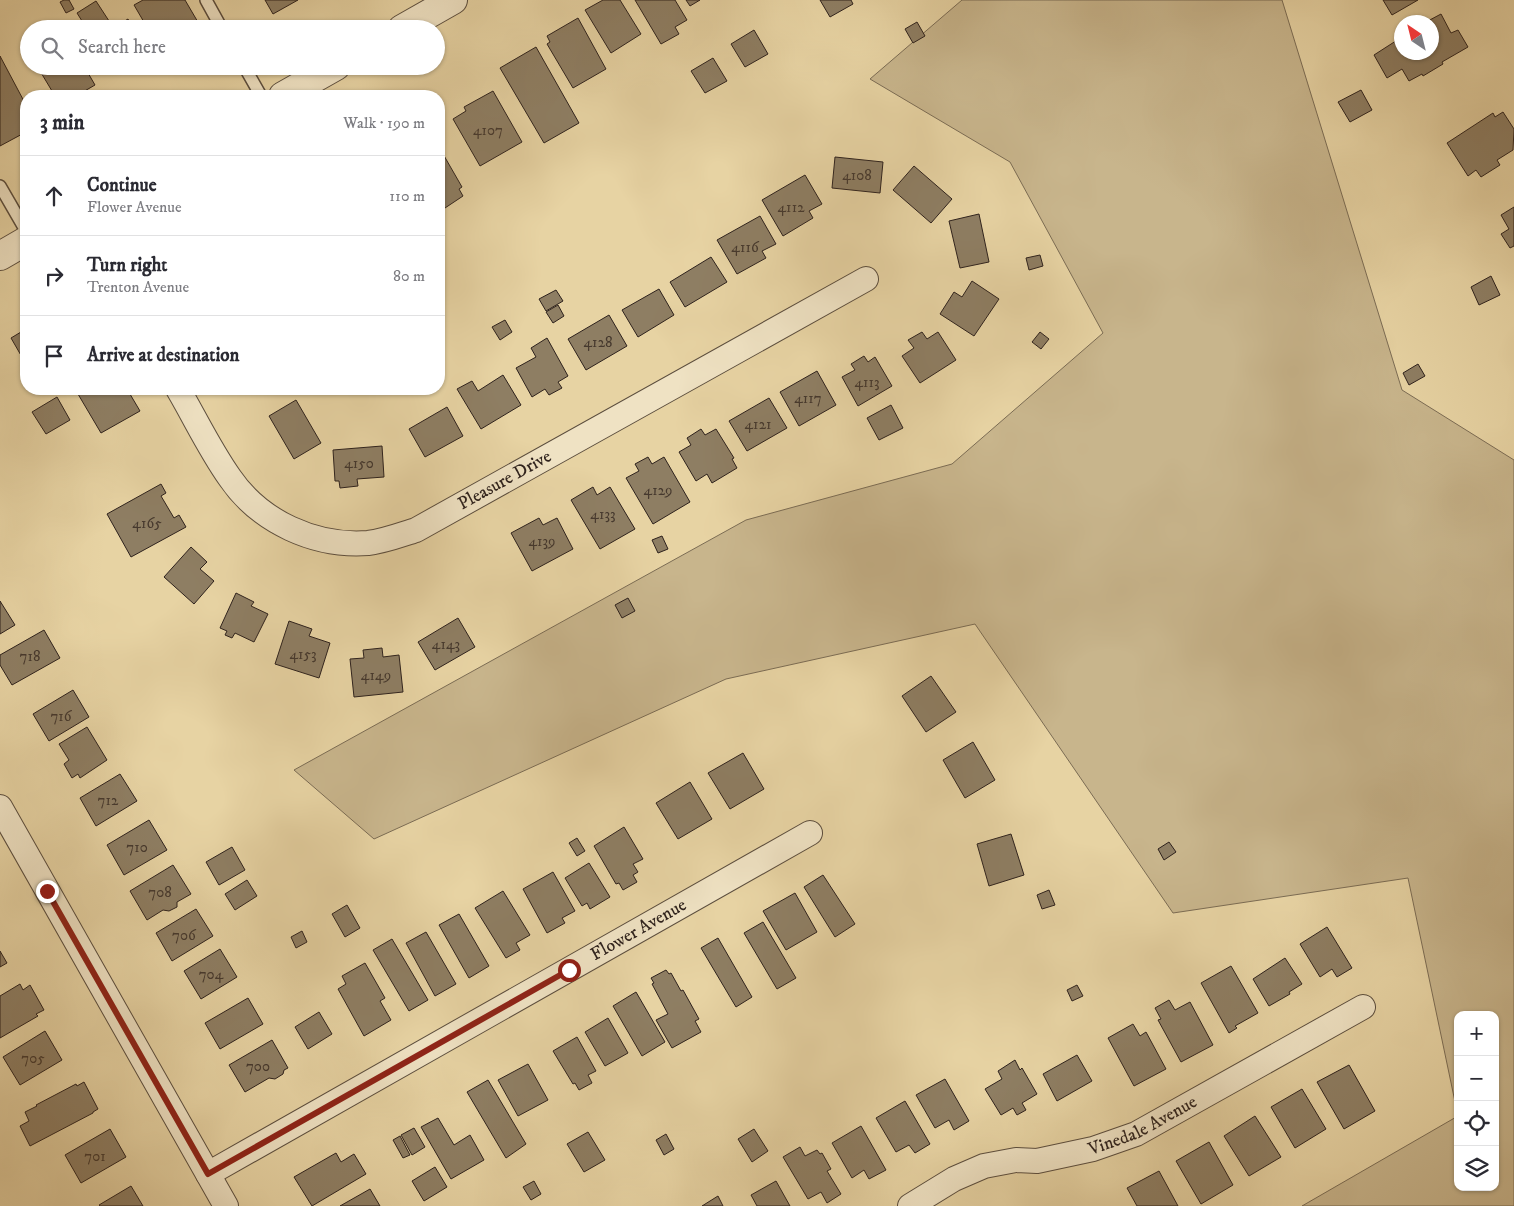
<!DOCTYPE html>
<html lang="en">
<head>
<meta charset="utf-8">
<style>
	:root { --surface:#fff; --page:#f2f2f3; --text:#2b2b33; --muted:#7c7c81; --line:#e1e1e2 }
	body { margin:0; font-family:"IM FELL DW Pica",serif; background:var(--page); color:var(--text) }
	.controls { position:absolute; right:15px; bottom:15px; display:grid; overflow:hidden; border-radius:10px; box-shadow:0 1px 4px #0004 }
	.controls button { width:45px; height:45px; display:grid; place-items:center; padding:0; border:0; border-bottom:1px solid var(--line); background:var(--surface); color:var(--text); font:25px sans-serif }
	.compass { position:absolute; left:1394px; top:15px; width:45px; height:45px; border-radius:50%; background:var(--surface); box-shadow:0 1px 4px #0004; rotate:325deg }
	.stop { position:absolute; width:15px; height:15px; margin:-11px; border:4px solid #8f2418; border-radius:50%; background:#fff }
	.stop.end { background:#8f2418; border-color:#fff; box-shadow:0 1px 5px #0008 }
	.list { margin:0; padding:0; list-style:none }
	h2 { display:flex; justify-content:space-between; align-items:center; height:65px; margin:0; padding:0 20px; font-size:21px }
	h2 small { font-size:16px; font-weight:400; color:var(--muted) }
	.list li { display:grid; grid-template-columns:32px 1fr auto; gap:15px; align-items:center; box-sizing:border-box; height:80px; padding:0 20px; border-top:1px solid var(--line) }
	.list b { display:block; font-size:19px; white-space:nowrap }
	.list p { margin:0; font-size:16px; white-space:nowrap; color:var(--muted) }
	.list em { font-size:16px; font-style:normal; color:var(--muted) }
	.icon { flex:none; width:28px; height:28px; fill:none; stroke:currentColor; stroke-width:2; stroke-linecap:round; stroke-linejoin:round }
	.map { position:relative; flex:none; width:1514px; height:1206px; overflow:hidden }
	.search { position:absolute; background:var(--surface); box-shadow:0 1px 4px #0004; left:20px; top:20px; width:425px; height:55px; display:flex; align-items:center; gap:12px; box-sizing:border-box; padding:0 18px; border-radius:28px; color:var(--muted); font-size:19px }
	.panel { position:absolute; background:var(--surface); box-shadow:0 1px 4px #0004; left:20px; top:90px; width:425px; height:305px; border-radius:20px }
	.map>svg:first-child { display:block }
	.green { fill:#c8b58c; stroke:#7b6c54; fill-rule:evenodd }
	.building { fill:#8e7e63; stroke:#2e221d }
	.lines { fill:none; stroke-linecap:round; stroke-linejoin:round }
	.service-casing { stroke:#5c4e3e; stroke-width:14 }
	.minor-casing { stroke:#5c4e3e; stroke-width:26 }
	.tertiary-casing { stroke:#5c4e3e; stroke-width:30 }
	.service { stroke:#efe2c3; stroke-width:11 }
	.minor { stroke:#efe2c3; stroke-width:24 }
	.tertiary { stroke:#efe2c3; stroke-width:28 }
	.route { stroke:#8f2418; stroke-width:6 }
	.labels { text-anchor:middle; dominant-baseline:central; stroke-width:4.5; stroke-linejoin:round; paint-order:stroke }
	.number-label { font-size:15px; fill:#46392e }
	.street-label { font-size:18px; fill:#2e221d; stroke:#efe2c3 }
</style>
</head>
<body>
<div class="map">
<svg width="1514" height="1206" viewBox="0 0 1514 1206">
	<rect width="100%" height="100%" fill="#e7d3a3"/>
	<filter id="stains"><feTurbulence type="fractalNoise" baseFrequency=".004" numOctaves="4"/><feColorMatrix values="0 0 0 0 .2 0 0 0 0 .09 0 0 0 0 .02 0 0 0 .5 -.17"/></filter>
	<radialGradient id="worn" r=".72"><stop offset=".6" stop-color="#630" stop-opacity="0"/><stop offset="1" stop-color="#630" stop-opacity=".3"/></radialGradient>
	<path class="green" d="M962,0H1282L1402,390L1514,460V1206H1302L1458,1116L1408,878L1173,913L975,624L726,679L374,839L294,770L746,520L952,464L1103,333L1010,162L870,79ZM1458,1015H1495V1187H1458Z"/>
	<g class="building">
		<path d="M64,0H69L74,9L66,13L60,2Z"/>
		<path d="M143,0H185L202,29H148L134,5Z"/>
		<path d="M265,0H298L273,14Z"/>
		<path d="M603,0H620L641,34L611,53L585,10Z"/>
		<path d="M635,0H675L687,20L675,27L679,34L661,44Z"/>
		<path d="M686,0H700L690,6Z"/>
		<path d="M820,0H851L853,4L830,17Z"/>
		<path d="M1383,0H1418L1392,15Z"/>
		<path d="M96,1L111,24L103,29H87L77,13Z"/>
		<path d="M1441,14L1451,33L1458,30L1468,47L1442,62L1443,64L1423,76L1422,74L1409,81L1402,69L1387,78L1374,55L1402,37V52H1432V22H1426Z"/>
		<path d="M578,18L606,69L573,88L547,44L550,42L547,36Z"/>
		<path d="M128,19L133,29H111Z"/>
		<path d="M917,22L925,36L913,43L905,29Z"/>
		<path d="M754,30L768,54L745,67L731,44Z"/>
		<path d="M536,47L579,123L544,143L500,68Z"/>
		<path d="M0,56L26,105V132L0,146Z"/>
		<path d="M713,58L727,81L705,93L691,71Z"/>
		<path d="M47,66H84L95,85L76,96H55L40,71Z"/>
		<path d="M108,66H124L112,73Z"/>
		<path d="M1361,90L1372,110L1350,122L1338,102Z"/>
		<path d="M493,91L522,142L480,166L453,119L466,111L464,107Z"/>
		<path d="M1503,112L1514,129L1513,150L1497,160L1500,165L1481,177L1476,170L1468,176L1447,143L1493,113L1495,117Z"/>
		<path d="M439,147L462,187L459,189L463,196L439,212Z"/>
		<path d="M835,157L883,162L880,193L832,188Z"/>
		<path d="M914,166L952,199L931,223L893,190Z"/>
		<path d="M805,175L822,204L809,211L813,218L783,236L762,200Z"/>
		<path d="M1514,207V246L1510,248L1501,234L1509,229L1501,215Z"/>
		<path d="M979,214L989,262L960,268L949,221Z"/>
		<path d="M760,216L776,244L762,251L766,258L737,274L717,240Z"/>
		<path d="M1040,255L1043,266L1029,270L1026,258Z"/>
		<path d="M711,257L727,282L685,307L670,282Z"/>
		<path d="M1491,276L1500,295L1479,305L1471,287Z"/>
		<path d="M972,281L999,299L974,336L940,314L954,292L962,297Z"/>
		<path d="M659,289L674,315L638,337L622,310Z"/>
		<path d="M556,290L563,301L546,311L539,299Z"/>
		<path d="M558,305L564,316L553,323L546,312Z"/>
		<path d="M609,315L627,346L586,370L568,339Z"/>
		<path d="M505,320L512,332L500,340L492,327Z"/>
		<path d="M26,329V364L11,338Z"/>
		<path d="M922,332L927,339L938,332L956,360L920,383L902,356L914,348L908,340Z"/>
		<path d="M1040,332L1049,339L1041,349L1032,342Z"/>
		<path d="M547,338L568,376L558,382L562,388L549,395L545,389L532,397L516,368L536,357L531,348Z"/>
		<path d="M864,356L868,362L875,357L892,386L858,406L842,377L855,370L851,364Z"/>
		<path d="M1418,364L1425,376L1409,385L1403,373Z"/>
		<path d="M817,371L836,405L799,426L780,392Z"/>
		<path d="M503,375L521,405L481,429L457,389L472,381L478,391Z"/>
		<path d="M75,389H127L140,411L101,433Z"/>
		<path d="M57,397L70,420L46,434L32,412Z"/>
		<path d="M769,398L787,428L747,451L729,421Z"/>
		<path d="M296,400L321,443L294,459L269,416Z"/>
		<path d="M891,405L903,428L879,440L867,418Z"/>
		<path d="M447,407L463,436L425,457L409,429Z"/>
		<path d="M701,429L705,435L716,429L734,458L732,459L737,468L712,483L707,474L696,481L679,452L691,445L687,438Z"/>
		<path d="M382,446L384,477L357,479L358,486L340,488L339,481H335L333,450Z"/>
		<path d="M648,457L652,464L664,457L690,502L653,524L626,478L639,471L635,464Z"/>
		<path d="M161,484L166,493L161,496L174,518L179,515L186,527L131,557L107,514Z"/>
		<path d="M593,487L597,495L610,487L635,529L600,549L571,500Z"/>
		<path d="M539,518L543,525L557,518L573,549L532,571L511,533Z"/>
		<path d="M662,536L668,549L658,553L652,540Z"/>
		<path d="M191,547L207,562L200,569L214,581L194,604L164,577Z"/>
		<path d="M236,593L254,602L251,606L268,614L254,642L235,633L232,638L225,635L227,631L220,628Z"/>
		<path d="M628,598L635,611L622,618L615,605Z"/>
		<path d="M0,601L15,625L0,634Z"/>
		<path d="M458,618L475,647L435,670L418,642Z"/>
		<path d="M289,621L312,629L309,636L330,643L319,678L275,664Z"/>
		<path d="M44,630L60,658L12,685L0,665V655Z"/>
		<path d="M382,648L383,657L399,655L403,692L354,697L350,659L364,658L363,650Z"/>
		<path d="M931,676L956,712L926,732L902,696Z"/>
		<path d="M73,690L89,717L49,741L33,714Z"/>
		<path d="M87,727L107,760L80,778L78,774L72,778L64,764L69,760L59,744Z"/>
		<path d="M973,742L995,780L965,798L943,760Z"/>
		<path d="M743,753L764,789L730,809L708,773Z"/>
		<path d="M120,774L137,801L96,826L80,798Z"/>
		<path d="M690,782L712,819L678,839L656,803Z"/>
		<path d="M149,820L167,850L124,875L107,845Z"/>
		<path d="M624,827L643,859L633,864L638,872L633,875L637,882L623,890L619,883L616,884L594,846Z"/>
		<path d="M1011,834L1024,875L989,886L977,844Z"/>
		<path d="M577,838L585,851L577,856L569,843Z"/>
		<path d="M1169,842L1176,852L1164,860L1158,849Z"/>
		<path d="M232,847L245,870L219,885L206,862Z"/>
		<path d="M589,863L610,897L590,909L587,903L582,906L565,878Z"/>
		<path d="M173,865L191,894L177,902V907L169,911L163,910L147,920L130,891Z"/>
		<path d="M553,872L575,911L562,918L565,923L547,933L523,889Z"/>
		<path d="M823,875L855,924L835,937L804,887Z"/>
		<path d="M247,880L257,896L235,910L225,894Z"/>
		<path d="M1049,890L1055,905L1042,909L1037,895Z"/>
		<path d="M503,891L530,935L516,943L520,950L506,958L475,908Z"/>
		<path d="M795,893L817,932L786,950L763,911Z"/>
		<path d="M347,905L360,928L345,937L332,914Z"/>
		<path d="M196,909L213,936L172,961L156,933Z"/>
		<path d="M459,914L489,966L469,978L439,925Z"/>
		<path d="M763,922L796,978L777,989L744,933Z"/>
		<path d="M1327,927L1352,968L1337,977L1332,969L1320,977L1300,944Z"/>
		<path d="M302,931L307,942L296,948L291,937Z"/>
		<path d="M426,932L456,984L435,996L406,943Z"/>
		<path d="M718,938L752,997L736,1007L701,948Z"/>
		<path d="M392,939L428,1000L409,1011L373,950Z"/>
		<path d="M220,949L237,977L201,999L184,971Z"/>
		<path d="M0,951L7,963L0,967Z"/>
		<path d="M1285,958L1302,984L1289,992L1290,994L1269,1006L1253,979Z"/>
		<path d="M365,963L385,998L380,1001L391,1020L364,1036L338,989L346,984L342,976Z"/>
		<path d="M1231,966L1258,1013L1235,1026L1237,1028L1229,1033L1201,983Z"/>
		<path d="M666,970L669,974L671,973L681,991L683,990L699,1019L695,1021L701,1032L672,1048L656,1020L668,1014L652,984L654,983L651,978Z"/>
		<path d="M20,984L23,990L30,985L44,1010L36,1014L38,1016L0,1038V996Z"/>
		<path d="M1077,985L1083,996L1072,1001L1067,990Z"/>
		<path d="M636,992L665,1042L642,1056L613,1006Z"/>
		<path d="M248,998L263,1024L220,1049L205,1023Z"/>
		<path d="M1169,1000L1175,1010L1190,1002L1213,1045L1181,1062L1158,1020L1161,1019L1155,1008Z"/>
		<path d="M319,1012L332,1034L308,1049L295,1027Z"/>
		<path d="M608,1018L628,1053L605,1066L585,1032Z"/>
		<path d="M1133,1024L1140,1036L1146,1032L1166,1069L1134,1086L1108,1038Z"/>
		<path d="M45,1031L62,1060L20,1085L3,1057Z"/>
		<path d="M577,1037L596,1071L588,1075L592,1083L579,1090L575,1083L573,1084L553,1051Z"/>
		<path d="M272,1040L288,1068L284,1070L283,1074L275,1079L269,1078L245,1092L229,1065Z"/>
		<path d="M1077,1055L1092,1081L1057,1101L1043,1074Z"/>
		<path d="M1015,1060L1020,1070L1022,1068L1037,1094L1022,1103L1026,1110L1017,1115L1013,1108L1001,1115L985,1089L1002,1079L998,1071Z"/>
		<path d="M528,1064L548,1100L518,1116L498,1080Z"/>
		<path d="M1349,1065L1375,1111L1344,1129L1317,1082Z"/>
		<path d="M945,1079L969,1121L954,1130L949,1120L935,1128L916,1095Z"/>
		<path d="M488,1080L526,1144L506,1158L467,1092Z"/>
		<path d="M84,1082L98,1109L93,1112V1113L30,1146L20,1126L29,1121L25,1112L37,1106L36,1105L76,1084L77,1086Z"/>
		<path d="M1302,1089L1326,1129L1295,1148L1271,1107Z"/>
		<path d="M905,1101L930,1144L915,1153L909,1145L896,1152L876,1118Z"/>
		<path d="M1255,1116L1281,1157L1249,1176L1224,1136Z"/>
		<path d="M438,1118L454,1145L470,1135L484,1160L451,1179L421,1127Z"/>
		<path d="M861,1126L886,1170L869,1179L864,1170L852,1178L832,1143Z"/>
		<path d="M414,1128L425,1147L412,1155L401,1135Z"/>
		<path d="M110,1129L126,1157L81,1183L65,1155Z"/>
		<path d="M754,1129L768,1151L752,1162L738,1139Z"/>
		<path d="M588,1132L605,1160L584,1172L567,1144Z"/>
		<path d="M666,1134L674,1149L664,1155L656,1140Z"/>
		<path d="M400,1136L410,1155L403,1158L393,1140Z"/>
		<path d="M1209,1142L1233,1185L1201,1204L1176,1161Z"/>
		<path d="M800,1147L805,1156L817,1150L820,1154L822,1153L831,1169L827,1171L841,1194L827,1203L821,1192L808,1199L783,1157Z"/>
		<path d="M336,1153L341,1162L354,1154L366,1174L312,1206L294,1177Z"/>
		<path d="M435,1167L447,1187L424,1201L412,1181Z"/>
		<path d="M1159,1171L1178,1206H1137L1127,1188Z"/>
		<path d="M534,1181L541,1194L531,1200L523,1187Z"/>
		<path d="M776,1181L790,1206H757L751,1195Z"/>
		<path d="M131,1186L143,1206H100L99,1205Z"/>
		<path d="M370,1189L380,1206H340Z"/>
		<path d="M718,1196L723,1206H702Z"/>
	</g>
	<g class="lines">
		<defs>
			<g id="service">
				<path d="M206,0L222,29"/>
				<path d="M244,66L261,96"/>
				<path d="M0,186L26,231"/>
			</g>
			<g id="minor">
				<path id="s1" d="M178,389C195,418 210,450 230,478C260,522 315,547 368,543C385,541 400,535 416,530L866,279"/>
				<path d="M0,807L226,1206"/>
				<path id="s2" d="M208,1174L810,833"/>
				<path id="s3" d="M910,1206L954,1179L984,1166L1016,1160L1037,1161L1093,1149L1136,1134L1363,1007"/>
			</g>
			<g id="tertiary">
				<path d="M402,29L453,0"/>
				<path d="M283,96L336,66"/>
				<path d="M0,256L26,241"/>
			</g>
		</defs>
		<use href="#service" class="service-casing"/>
		<use href="#minor" class="minor-casing"/>
		<use href="#tertiary" class="tertiary-casing"/>
		<use href="#service" class="service"/>
		<use href="#minor" class="minor"/>
		<use href="#tertiary" class="tertiary"/>
	</g>
	<g class="lines">
		<path class="route" d="M47,891L208,1174L569,970"/>
	</g>
	<g class="labels">
		<g class="number-label">
			<text x="488" y="130">4107</text>
			<text x="857" y="175">4108</text>
			<text x="791" y="207">4112</text>
			<text x="745" y="247">4116</text>
			<text x="598" y="342">4128</text>
			<text x="867" y="382">4113</text>
			<text x="808" y="398">4117</text>
			<text x="758" y="424">4121</text>
			<text x="359" y="463">4150</text>
			<text x="658" y="490">4129</text>
			<text x="603" y="514">4133</text>
			<text x="147" y="523">4165</text>
			<text x="542" y="541">4139</text>
			<text x="446" y="644">4143</text>
			<text x="303" y="654">4153</text>
			<text x="30" y="656">718</text>
			<text x="376" y="675">4149</text>
			<text x="61" y="716">716</text>
			<text x="108" y="800">712</text>
			<text x="137" y="847">710</text>
			<text x="160" y="892">708</text>
			<text x="184" y="935">706</text>
			<text x="211" y="974">704</text>
			<text x="33" y="1058">705</text>
			<text x="258" y="1066">700</text>
			<text x="95" y="1156">701</text>
		</g>
		<g class="street-label">
			<text stroke="none"><textPath href="#s1" startOffset="414">Pleasure Drive</textPath></text>
			<text stroke="none"><textPath href="#s2" startOffset="495">Flower Avenue</textPath></text>
			<text stroke="none"><textPath href="#s3" startOffset="250">Vinedale Avenue</textPath></text>
		</g>
	</g>
	<rect width="100%" height="100%" filter="url(#stains)"/>
	<rect width="100%" height="100%" fill="url(#worn)"/>
</svg>
<div class="controls">
<button>+</button>
<button>−</button>
<button><svg class="icon" aria-label="locate" viewBox="0 0 24 24"><circle cx="12" cy="12" r="6"/><path d="M12 2v4M12 18v4M2 12h4M18 12h4"/></svg></button>
<button><svg class="icon" aria-label="layers" viewBox="0 0 24 24"><path d="M12 4l9 5-9 5-9-5zM3 14l9 5 9-5"/></svg></button>
</div>
<svg class="compass" viewBox="-18 -18 36 36"><path d="M0-13l5 13h-10z" fill="#e53935"/><path d="M0 13l5-13h-10z" fill="#7c7c81"/></svg>
<div class="stop" style="left:569px;top:970px"></div>
<div class="stop end" style="left:47px;top:891px"></div>
<div class="search"><svg class="icon" aria-label="search" viewBox="0 0 24 24"><circle cx="10" cy="10" r="6"/><path d="M15 15l6 6"/></svg>Search here</div>
<section class="panel">
<h2>3 min<small>Walk · 190 m</small></h2>
<ul class="list">
<li><svg class="icon" aria-label="ahead" viewBox="0 0 24 24"><path d="M12 20V5M6 11l6-6 6 6"/></svg><div><b>Continue</b><p>Flower Avenue</p></div><em>110 m</em></li>
<li><svg class="icon" aria-label="right" viewBox="0 0 24 24"><path d="M7 20v-9h11M14 6l5 5-5 5"/></svg><div><b>Turn right</b><p>Trenton Avenue</p></div><em>80 m</em></li>
<li><svg class="icon" aria-label="arrive" viewBox="0 0 24 24"><path d="M6 21V4h12l-3 4 3 4H6"/></svg><div><b>Arrive at destination</b></div></li>
</ul>
</section>
</div>
</body>
</html>
